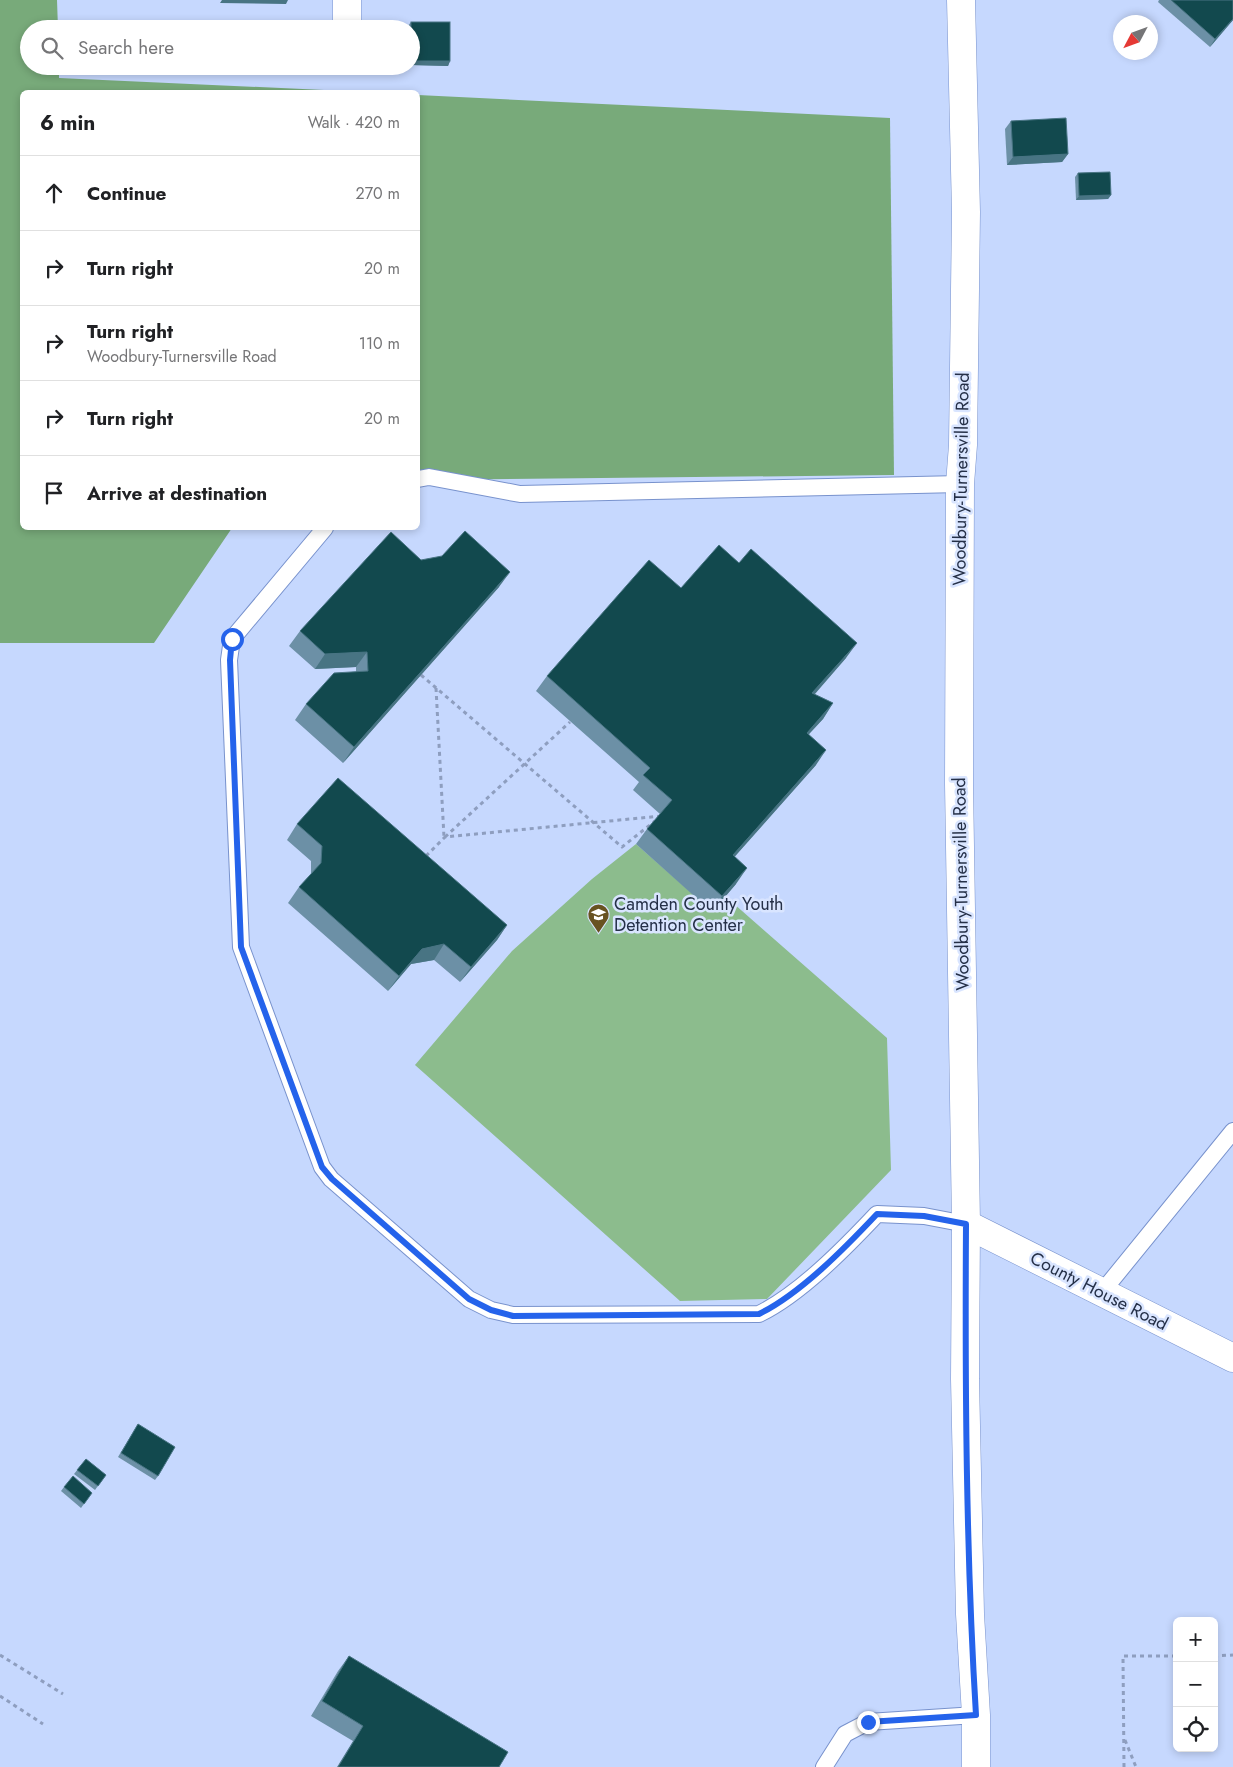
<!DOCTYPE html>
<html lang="en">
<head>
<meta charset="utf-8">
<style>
	:root { --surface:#fff; --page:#f2f2f2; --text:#202124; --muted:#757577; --line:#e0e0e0 }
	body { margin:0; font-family:Jost,sans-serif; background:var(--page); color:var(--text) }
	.controls { position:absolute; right:15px; bottom:15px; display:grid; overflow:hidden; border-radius:8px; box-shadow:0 2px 8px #0003 }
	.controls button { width:45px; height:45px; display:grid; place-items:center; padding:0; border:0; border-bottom:1px solid var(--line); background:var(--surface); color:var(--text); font:25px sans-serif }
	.compass { position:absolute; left:1113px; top:15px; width:45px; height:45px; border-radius:50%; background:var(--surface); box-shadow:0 2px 8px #0003; rotate:229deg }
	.stop { position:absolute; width:15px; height:15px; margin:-11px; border:4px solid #2563eb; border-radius:50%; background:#fff }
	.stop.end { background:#2563eb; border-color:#fff; box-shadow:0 1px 5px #0008 }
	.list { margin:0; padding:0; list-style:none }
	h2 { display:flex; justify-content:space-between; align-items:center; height:65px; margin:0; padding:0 20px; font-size:21px }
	h2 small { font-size:16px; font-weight:400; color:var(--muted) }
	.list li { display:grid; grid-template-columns:32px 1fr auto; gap:15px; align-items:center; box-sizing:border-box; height:75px; padding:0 20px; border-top:1px solid var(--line) }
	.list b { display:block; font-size:19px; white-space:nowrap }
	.list p { margin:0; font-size:16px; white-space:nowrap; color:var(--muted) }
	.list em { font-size:16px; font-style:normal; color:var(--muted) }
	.icon { flex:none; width:28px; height:28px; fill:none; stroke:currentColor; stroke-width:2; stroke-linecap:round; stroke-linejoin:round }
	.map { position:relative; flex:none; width:1233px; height:1767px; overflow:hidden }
	.search { position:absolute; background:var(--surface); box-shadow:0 2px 8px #0003; left:20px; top:20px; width:400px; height:55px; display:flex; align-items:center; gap:12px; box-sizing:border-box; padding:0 18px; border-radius:28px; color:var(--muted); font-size:19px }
	.panel { position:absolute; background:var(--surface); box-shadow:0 2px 8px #0003; left:20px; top:90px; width:400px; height:440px; border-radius:8px }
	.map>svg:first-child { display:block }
	.green { fill:#8cbc8d }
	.forest { fill:#78aa7a }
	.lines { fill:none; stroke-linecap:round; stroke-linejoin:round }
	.lane-casing { stroke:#7892cd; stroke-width:18 }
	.street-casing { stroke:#7892cd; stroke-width:29 }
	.secondary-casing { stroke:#7892cd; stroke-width:29 }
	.path { stroke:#8e9ebf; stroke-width:3; stroke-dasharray:4 4; stroke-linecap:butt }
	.lane { stroke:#fff; stroke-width:16 }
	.street { stroke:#fff; stroke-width:28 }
	.secondary { stroke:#fff; stroke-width:28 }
	.wall { fill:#6c90a6 }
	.shaded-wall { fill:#487483 }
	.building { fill:#12494e; stroke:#487483 }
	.route { stroke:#2563eb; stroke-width:6 }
	.labels { text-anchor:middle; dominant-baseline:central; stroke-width:5; stroke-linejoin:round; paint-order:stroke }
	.street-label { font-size:18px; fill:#253048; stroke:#d9e5ff }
	.poi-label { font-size:18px; fill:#253048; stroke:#d9e5ff; text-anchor:start }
</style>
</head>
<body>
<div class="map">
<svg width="1233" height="1767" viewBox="0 0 1233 1767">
	<rect width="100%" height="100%" fill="#c6d8fe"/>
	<path class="green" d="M636,844L712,911L725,896L887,1038L891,1170L767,1299L680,1301L415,1065L512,951L592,879Z"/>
	<g class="forest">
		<path d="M0,0H57L58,29H29V66H59V78L367,92H22V528H232L154,643H0Z"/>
		<path d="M418,95L890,118L894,475L418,480Z"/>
	</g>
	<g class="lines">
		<defs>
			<g id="lane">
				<path d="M418,479L429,477L520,494L960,484"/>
				<path d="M325,528L232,639L229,660L241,947L322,1167L331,1179L469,1299L491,1310L513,1315L759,1314C800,1294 845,1248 877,1214L924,1216L966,1224"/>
				<path d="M1102,1292L1233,1131"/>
				<path d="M824,1767L845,1734L868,1722L976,1715"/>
			</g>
			<path id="street" d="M347,21V0"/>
			<g id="secondary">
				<path d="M961,0L966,212L963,445L960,484L959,784L966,1224L965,1379L970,1614L976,1715V1767"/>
				<path d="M966,1224L1233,1358"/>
			</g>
		</defs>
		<use href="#lane" class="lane-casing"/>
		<use href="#street" class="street-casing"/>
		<use href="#secondary" class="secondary-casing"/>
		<g class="path">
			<path d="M421,675L622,847L655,821"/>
			<path d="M436,688L444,837"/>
			<path d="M445,837L570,722"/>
			<path d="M426,856L445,837L661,816"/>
			<path d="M0,1655L63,1694"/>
			<path d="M1214,1656L1233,1655"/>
			<path d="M0,1696L43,1724"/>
			<path d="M1125,1740L1136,1767"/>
			<path d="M1124,1767L1123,1656H1177"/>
		</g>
		<use href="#lane" class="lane"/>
		<use href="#street" class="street"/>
		<use href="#secondary" class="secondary"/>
	</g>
	<g class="wall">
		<path d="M1159,0H1233V20L1210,47L1158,2Z"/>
		<path d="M411,22L450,61L448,66L411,65V29H408V26Z"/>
		<path d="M1011,121L1068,154L1062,162L1007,165L1005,129Z"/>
		<path d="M1078,173L1111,195L1108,199L1076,200L1075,177Z"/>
		<path d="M421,560L499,587L343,763L295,720L306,704L356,672V667L315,669L289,646L300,631Z"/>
		<path d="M681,588L846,658L814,694L833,703L823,719L809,734L816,765L734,857L736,884L712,912L636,844L647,829L660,814L633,790L639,782L536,691L547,676Z"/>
		<path d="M297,824L507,925L497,940L460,982L434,960L411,964L388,991L288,903L299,887L311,875V861L287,840Z"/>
		<path d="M138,1424L158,1476L155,1480L118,1457Z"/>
		<path d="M86,1459L106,1475L95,1490L74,1474Z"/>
		<path d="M64,1487L89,1497L81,1508L61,1491Z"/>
		<path d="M349,1656L499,1767H337L353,1741L311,1716L338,1671Z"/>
	</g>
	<g class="shaded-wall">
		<path d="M222,0H288L286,4L220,3Z"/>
		<path d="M1233,19V20L1210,47L1215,39Z"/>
		<path d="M411,61H450L448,66L411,65Z"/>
		<path d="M1068,154L1062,162L1007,165L1013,157Z"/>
		<path d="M1111,195L1108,199L1076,200L1079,196Z"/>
		<path d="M510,572L499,587L343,763L354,747Z"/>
		<path d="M857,643L846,658L802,709L812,693Z"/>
		<path d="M367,652L356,667L315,669L325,654Z"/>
		<path d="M833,703L823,719L796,748L807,733Z"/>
		<path d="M826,750L816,765L722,871L733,855Z"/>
		<path d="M747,868L736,884L712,912L722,896Z"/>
		<path d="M507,925L497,940L460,982L471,967Z"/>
		<path d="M444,944L434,960L411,964L388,991L399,976L422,949Z"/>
	</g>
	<g class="building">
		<path d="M1171,0H1233V19L1215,39Z"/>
		<rect x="411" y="22" width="39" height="39"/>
		<path d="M1066,118L1068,154L1013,157L1011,121Z"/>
		<path d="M1110,172L1111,195L1079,196L1078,173Z"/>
		<path d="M465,531L510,572L354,747L306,704L334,673L368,671L367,652L325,654L300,631L391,532L421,560L442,556Z"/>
		<path d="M719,545L739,563L751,549L857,643L812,693L833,703L807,733L826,750L733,855L747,868L722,896L647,829L672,800L643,775L650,768L547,676L649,560L681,588Z"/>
		<path d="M338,778L507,925L471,967L444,944L422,949L399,976L299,887L321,863L322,846L297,824Z"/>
		<path d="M138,1424L175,1447L158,1476L121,1453Z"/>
		<path d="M86,1459L106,1475L98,1486L77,1470Z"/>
		<path d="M73,1476L92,1493L84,1504L64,1487Z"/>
		<path d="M349,1656L508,1752L499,1767H338L363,1726L322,1701Z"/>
	</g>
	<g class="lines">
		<path class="route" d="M232,639L230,660L241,947L322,1167L332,1179L469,1299L491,1310L513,1316L759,1314C800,1294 845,1248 877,1214L924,1216L966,1224C965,1388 966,1552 976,1715L868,1722"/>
	</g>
	<defs>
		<symbol id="school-pin" viewBox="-11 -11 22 30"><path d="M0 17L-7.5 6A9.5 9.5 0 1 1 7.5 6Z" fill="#685221" stroke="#d9e5ff"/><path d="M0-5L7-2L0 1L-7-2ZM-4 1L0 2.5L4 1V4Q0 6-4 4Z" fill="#fff"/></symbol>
	</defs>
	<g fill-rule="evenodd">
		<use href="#school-pin" x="586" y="902" width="25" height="34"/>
	</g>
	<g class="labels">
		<g class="street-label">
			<text transform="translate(961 479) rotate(-89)">Woodbury-Turnersville Road</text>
			<text transform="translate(961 884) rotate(-91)">Woodbury-Turnersville Road</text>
			<text transform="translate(1099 1291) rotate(27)">County House Road</text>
		</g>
		<g class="poi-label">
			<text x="614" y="904">Camden County Youth<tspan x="614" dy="21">Detention Center</tspan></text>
		</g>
	</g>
</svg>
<div class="controls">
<button>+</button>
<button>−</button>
<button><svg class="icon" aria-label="locate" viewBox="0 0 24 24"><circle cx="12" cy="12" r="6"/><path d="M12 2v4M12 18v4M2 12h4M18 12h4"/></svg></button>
</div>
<svg class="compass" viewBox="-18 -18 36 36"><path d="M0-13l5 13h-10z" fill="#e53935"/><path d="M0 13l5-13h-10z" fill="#757577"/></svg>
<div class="stop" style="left:232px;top:639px"></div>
<div class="stop end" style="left:868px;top:1722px"></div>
<div class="search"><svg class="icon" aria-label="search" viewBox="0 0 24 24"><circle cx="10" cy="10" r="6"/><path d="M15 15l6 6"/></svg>Search here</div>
<section class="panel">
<h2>6 min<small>Walk · 420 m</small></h2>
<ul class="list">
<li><svg class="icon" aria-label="ahead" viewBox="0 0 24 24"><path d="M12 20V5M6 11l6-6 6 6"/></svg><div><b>Continue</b></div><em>270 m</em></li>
<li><svg class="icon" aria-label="right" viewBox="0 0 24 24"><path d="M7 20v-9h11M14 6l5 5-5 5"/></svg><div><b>Turn right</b></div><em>20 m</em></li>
<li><svg class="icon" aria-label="right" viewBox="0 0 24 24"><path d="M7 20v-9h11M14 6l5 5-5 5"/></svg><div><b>Turn right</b><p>Woodbury-Turnersville Road</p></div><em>110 m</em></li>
<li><svg class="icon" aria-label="right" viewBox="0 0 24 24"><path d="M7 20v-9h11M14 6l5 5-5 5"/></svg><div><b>Turn right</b></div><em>20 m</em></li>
<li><svg class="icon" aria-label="arrive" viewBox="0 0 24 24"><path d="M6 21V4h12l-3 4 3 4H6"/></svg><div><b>Arrive at destination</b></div></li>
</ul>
</section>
</div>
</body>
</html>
